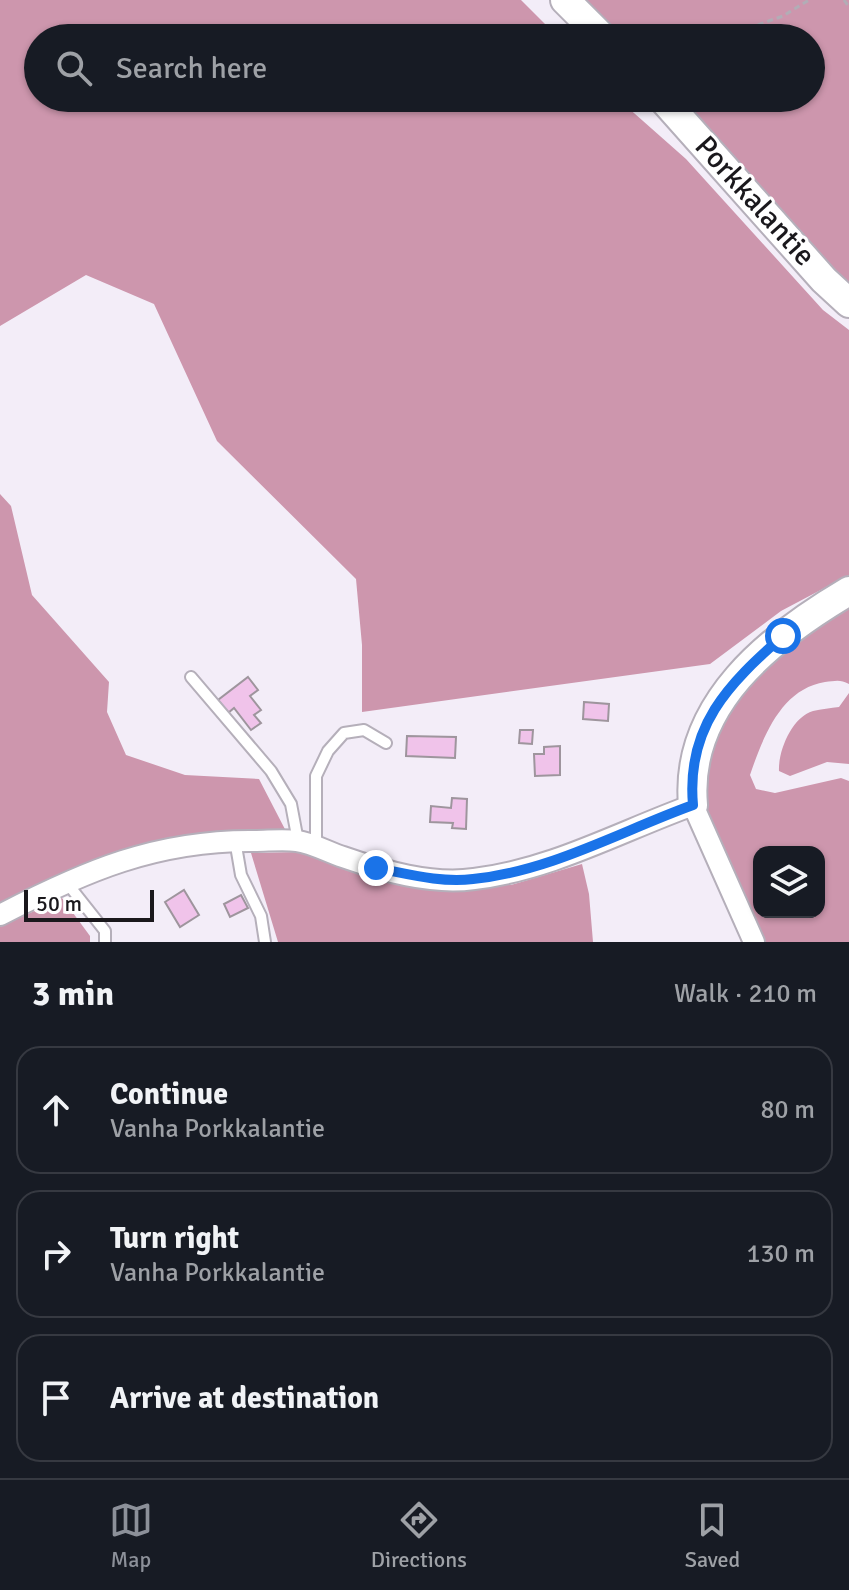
<!DOCTYPE html>
<html lang="en">
<head>
<meta charset="utf-8">
<style>
	:root { --surface:#171b24; --page:#242831; --text:#f1f3f6; --muted:#9ea1a6; --line:#363941; --accent:#8c9099 }
	body { margin:0; font-family:Signika,sans-serif; background:var(--page); color:var(--text) }
	.controls { position:absolute; right:24px; bottom:24px; display:grid; overflow:hidden; border-radius:16px; box-shadow:0 2px 6px #0004 }
	.controls button { width:72px; height:72px; display:grid; place-items:center; padding:0; border:0; border-bottom:2px solid var(--line); background:var(--surface); color:var(--text); font:40px sans-serif }
	.scale { position:absolute; left:24px; bottom:20px; width:130px; box-sizing:border-box; padding-left:8px; border:4px solid #1a181c; border-top:0; font-size:22px; line-height:28px; white-space:nowrap; color:#1a181c; -webkit-text-stroke:6px #fff; paint-order:stroke }
	.stop { position:absolute; width:24px; height:24px; margin:-18px; border:6px solid #1a73e8; border-radius:50%; background:#fff }
	.stop.end { background:#1a73e8; border-color:#fff; box-shadow:0 2px 8px #0008 }
	.list { margin:0; padding:0; list-style:none }
	h2 { display:flex; justify-content:space-between; align-items:center; height:104px; margin:0; padding:0 32px; font-size:34px }
	h2 small { font-size:26px; font-weight:400; color:var(--muted) }
	.list li { display:grid; grid-template-columns:52px 1fr auto; gap:24px; align-items:center; box-sizing:border-box; height:128px; margin:0 16px 16px; padding:0 16px; border:2px solid var(--line); border-radius:24px }
	.list b { display:block; font-size:30px; white-space:nowrap }
	.list p { margin:0; font-size:26px; white-space:nowrap; color:var(--muted) }
	.list em { font-size:26px; font-style:normal; color:var(--muted) }
	.icon { flex:none; width:44px; height:44px; fill:none; stroke:currentColor; stroke-width:2; stroke-linecap:round; stroke-linejoin:round }
	.map { position:relative; flex:none; width:849px; height:942px; overflow:hidden }
	.search { position:absolute; background:var(--surface); box-shadow:0 2px 6px #0004; left:24px; right:24px; top:24px; height:88px; display:flex; align-items:center; gap:20px; box-sizing:border-box; padding:0 28px; border-radius:44px; color:var(--muted); font-size:30px }
	.sheet { height:536px; background:var(--surface) }
	nav { display:flex; justify-content:space-around; align-items:center; box-sizing:border-box; height:112px; border-top:2px solid var(--line); background:var(--surface); font-size:22px; color:var(--muted) }
	nav a { display:grid; justify-items:center; gap:4px }
	nav .on { color:var(--accent) }
	.map>svg:first-child { display:block }
	.forest { fill:#cd96ad; fill-rule:evenodd }
	.building { fill:#f0c3ea; stroke:#9e959d; stroke-width:2 }
	.lines { fill:none; stroke-linecap:round; stroke-linejoin:round }
	.lane-casing { stroke:#b5afba; stroke-width:14 }
	.street-casing { stroke:#b5afba; stroke-width:24 }
	.secondary-casing { stroke:#b5afba; stroke-width:32 }
	.path { stroke:#b2adb6; stroke-width:3; stroke-dasharray:6 4; stroke-linecap:butt }
	.lane { stroke:#fff; stroke-width:10 }
	.street { stroke:#fff; stroke-width:20 }
	.secondary { stroke:#fff; stroke-width:28 }
	.route { stroke:#1a73e8; stroke-width:10 }
	.labels { text-anchor:middle; dominant-baseline:central; stroke-width:6; stroke-linejoin:round; paint-order:stroke }
	.street-label { font-size:30px; fill:#1a181c; stroke:#fff }
</style>
</head>
<body>
<div class="map">
<svg width="849" height="942" viewBox="0 0 849 942">
	<rect width="100%" height="100%" fill="#f3edf8"/>
	<g class="forest">
		<path d="M0,0H521L559,38H38V98H617L686,159L823,310L849,330V575L781,611L710,664L362,712V645L356,579L217,441L154,304L86,275L0,326Z"/>
		<path d="M573,0H849V294L674,98H811V38H615Z"/>
		<path d="M0,494L11,506L32,595L109,682L107,712L126,755L185,775L259,779L289,837L227,835L0,908Z"/>
		<path d="M849,606V684C840,679 835,681 825,682C781,689 763,737 750,775L756,789L775,793L841,778L849,781V942H761L704,808L703,775L725,709L779,649ZM759,852H819V912H759Z"/>
		<path d="M849,693V764L827,762L790,776L779,771C778,751 792,717 813,711C821,709 831,708 839,707Z"/>
		<path d="M297,852L406,880L511,885L582,864L589,894L593,942H278L251,853Z"/>
		<path d="M62,898L90,936V942H0V927Z"/>
	</g>
	<g class="building">
		<path d="M248,677L258,690L250,696L261,710L254,715L261,723L251,730L234,708L228,713L218,700Z"/>
		<path d="M584,702L609,704L608,721L583,719Z"/>
		<path d="M520,730H533L532,744L519,743Z"/>
		<path d="M407,736L456,737L455,758L406,756Z"/>
		<path d="M560,746V775L535,776L534,754H544V747Z"/>
		<path d="M452,798L467,799L466,829L452,828L453,823L430,822L431,806L451,808Z"/>
		<path d="M184,890L199,915L180,927L165,902Z"/>
		<path d="M241,895L248,908L230,917L224,904Z"/>
	</g>
	<g class="lines">
		<defs>
			<g id="lane">
				<path d="M191,677L271,771L291,804L298,841"/>
				<path d="M235,840L241,875L261,916L265,942"/>
				<path d="M316,847V776L328,751L344,733L364,730L386,743"/>
				<path d="M67,883L105,931V942"/>
			</g>
			<path id="street" d="M0,915C85,871 157,840 254,841C268,841 283,839 297,841C312,843 328,852 343,857C383,871 431,885 474,879C551,870 621,831 693,805L754,942"/>
			<g id="secondary">
				<path d="M565,0L603,38"/>
				<path d="M662,98L824,280L849,303"/>
				<path d="M693,805C684,704 771,637 849,591"/>
			</g>
		</defs>
		<use href="#lane" class="lane-casing"/>
		<use href="#street" class="street-casing"/>
		<use href="#secondary" class="secondary-casing"/>
		<g class="path">
			<path d="M844,0L849,7"/>
			<path d="M720,38L783,16L809,0"/>
		</g>
		<use href="#lane" class="lane"/>
		<use href="#street" class="street"/>
		<use href="#secondary" class="secondary"/>
	</g>
	<g class="lines">
		<path class="route" d="M376,868C408,874 441,883 473,879C551,871 621,831 693,805C686,727 728,684 783,636"/>
	</g>
	<g class="labels">
		<g class="street-label">
			<text transform="translate(755 201) rotate(48)">Porkkalantie</text>
		</g>
	</g>
</svg>
<div class="controls">
<button><svg class="icon" aria-label="layers" viewBox="0 0 24 24"><path d="M12 4l9 5-9 5-9-5zM3 14l9 5 9-5"/></svg></button>
</div>
<div class="scale">50 m</div>
<div class="stop" style="left:783px;top:636px"></div>
<div class="stop end" style="left:376px;top:868px"></div>
<div class="search"><svg class="icon" aria-label="search" viewBox="0 0 24 24"><circle cx="10" cy="10" r="6"/><path d="M15 15l6 6"/></svg>Search here</div>
</div>
<section class="sheet">
<h2>3 min<small>Walk · 210 m</small></h2>
<ul class="list">
<li><svg class="icon" aria-label="ahead" viewBox="0 0 24 24"><path d="M12 20V5M6 11l6-6 6 6"/></svg><div><b>Continue</b><p>Vanha Porkkalantie</p></div><em>80 m</em></li>
<li><svg class="icon" aria-label="right" viewBox="0 0 24 24"><path d="M7 20v-9h11M14 6l5 5-5 5"/></svg><div><b>Turn right</b><p>Vanha Porkkalantie</p></div><em>130 m</em></li>
<li><svg class="icon" aria-label="arrive" viewBox="0 0 24 24"><path d="M6 21V4h12l-3 4 3 4H6"/></svg><div><b>Arrive at destination</b></div></li>
</ul>
</section>
<nav>
<a class="on"><svg class="icon" aria-label="map" viewBox="0 0 24 24"><path d="M3 6l6-2 6 2 6-2v14l-6 2-6-2-6 2zM9 4v14M15 6v14"/></svg>Map</a>
<a><svg class="icon" aria-label="directions" viewBox="0 0 24 24"><path d="M12 3l9 9-9 9-9-9zM9 14v-3h6M13 9l2 2-2 2"/></svg>Directions</a>
<a><svg class="icon" aria-label="saved" viewBox="0 0 24 24"><path d="M7 4h10v16l-5-4-5 4z"/></svg>Saved</a>
</nav>
</body>
</html>
